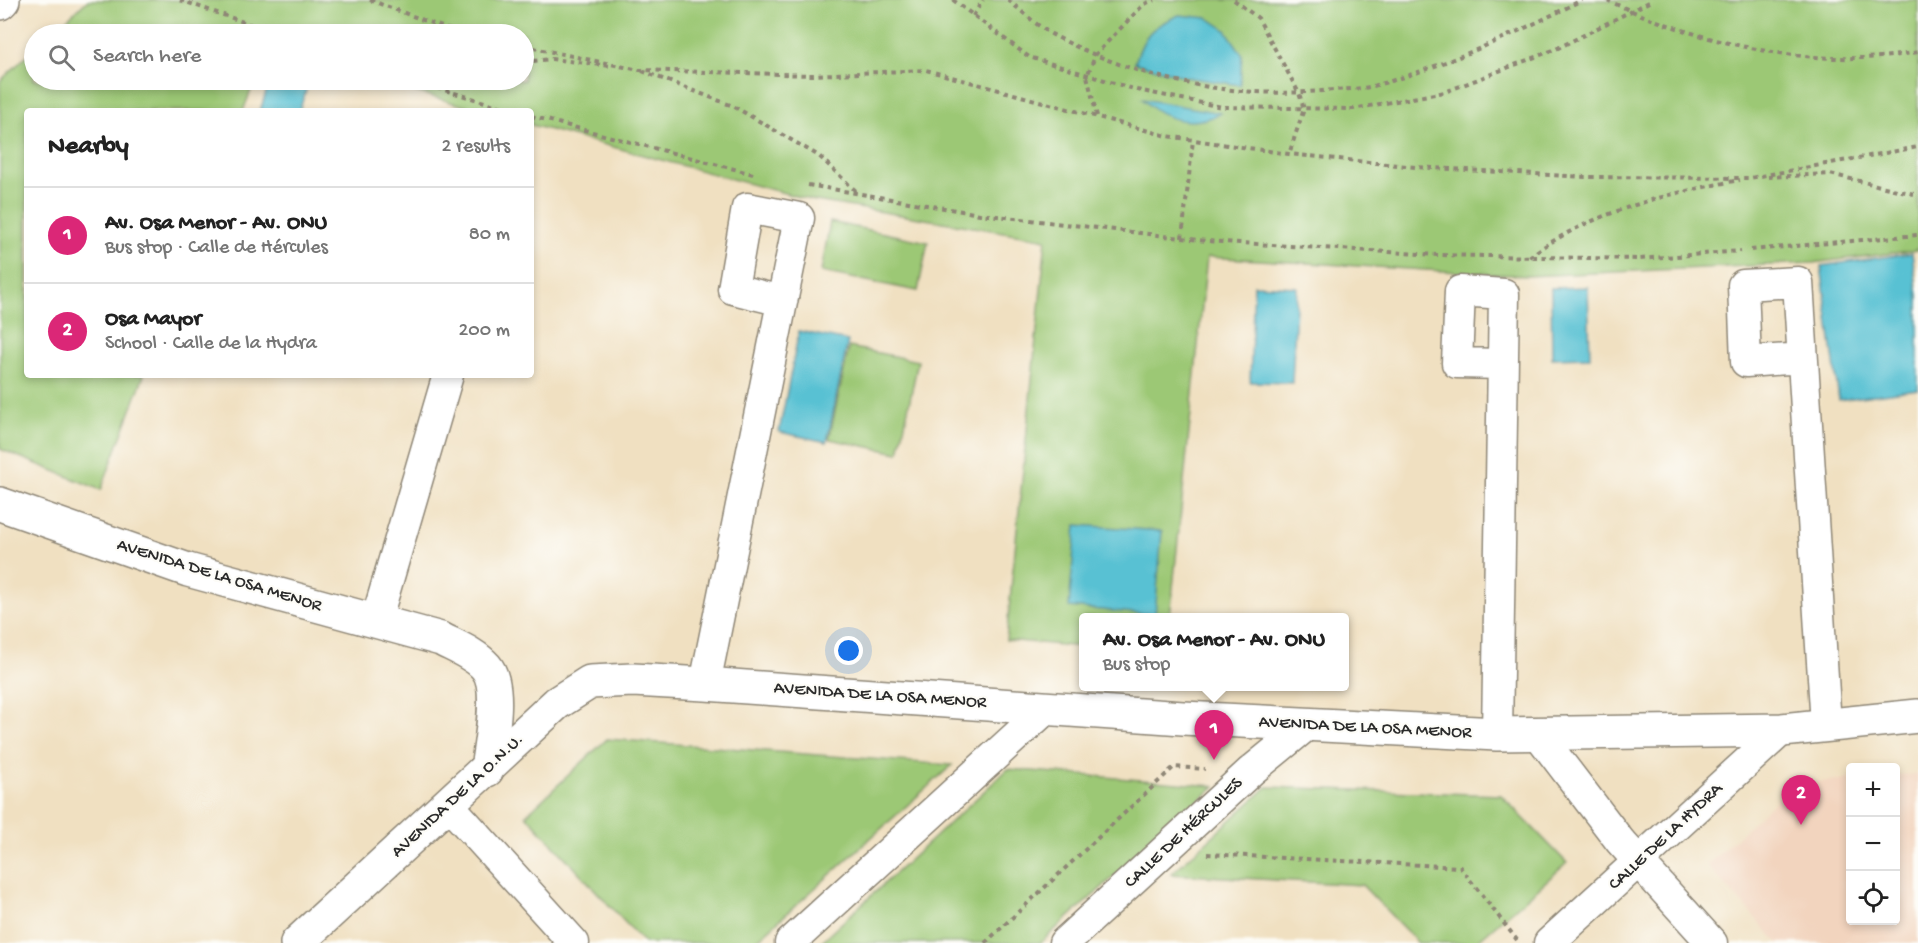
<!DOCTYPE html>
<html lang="en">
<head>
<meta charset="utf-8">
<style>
	:root { --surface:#fff; --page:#f2f2f2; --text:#222; --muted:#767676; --line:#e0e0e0; --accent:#db2777 }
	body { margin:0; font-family:"Gochi Hand",sans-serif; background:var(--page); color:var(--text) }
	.controls { position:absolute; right:18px; bottom:18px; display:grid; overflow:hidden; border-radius:6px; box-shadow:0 3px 9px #0003 }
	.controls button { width:54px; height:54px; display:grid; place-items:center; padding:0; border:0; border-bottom:2px solid var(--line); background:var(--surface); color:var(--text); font:30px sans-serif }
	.you { position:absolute; left:849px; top:651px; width:21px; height:21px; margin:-15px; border:4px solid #fff; border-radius:50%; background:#1a73e8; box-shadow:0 0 0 9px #1a73e833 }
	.badge { display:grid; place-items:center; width:39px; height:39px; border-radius:50%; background:var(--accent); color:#fff; font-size:20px; font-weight:700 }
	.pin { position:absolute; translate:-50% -50px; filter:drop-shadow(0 2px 3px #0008) }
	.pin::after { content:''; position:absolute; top:32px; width:21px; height:18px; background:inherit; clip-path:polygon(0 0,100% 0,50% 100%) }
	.popup { position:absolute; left:1079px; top:613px; width:270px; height:78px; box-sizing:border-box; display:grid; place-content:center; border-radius:6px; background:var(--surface); filter:drop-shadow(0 2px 4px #0005); font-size:20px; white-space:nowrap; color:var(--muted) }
	.popup b { font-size:22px; color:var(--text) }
	.popup::after { content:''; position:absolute; left:50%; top:100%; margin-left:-12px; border:12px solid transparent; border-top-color:var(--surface) }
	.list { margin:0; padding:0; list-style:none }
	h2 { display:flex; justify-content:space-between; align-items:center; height:78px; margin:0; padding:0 24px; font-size:26px }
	h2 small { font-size:20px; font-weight:400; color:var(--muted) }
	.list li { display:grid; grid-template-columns:39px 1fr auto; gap:18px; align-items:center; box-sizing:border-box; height:96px; padding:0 24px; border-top:2px solid var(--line) }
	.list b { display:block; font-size:22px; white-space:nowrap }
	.list p { margin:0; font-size:20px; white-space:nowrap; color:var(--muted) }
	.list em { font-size:20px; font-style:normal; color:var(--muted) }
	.icon { flex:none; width:33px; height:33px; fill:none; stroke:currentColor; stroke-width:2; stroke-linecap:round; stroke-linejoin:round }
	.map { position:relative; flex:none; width:1918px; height:943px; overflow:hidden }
	.search { position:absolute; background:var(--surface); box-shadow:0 3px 9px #0003; left:24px; top:24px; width:510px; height:66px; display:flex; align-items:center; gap:15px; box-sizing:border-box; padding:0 21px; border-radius:33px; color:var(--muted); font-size:22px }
	.panel { position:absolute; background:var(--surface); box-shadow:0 3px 9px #0003; left:24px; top:108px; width:510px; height:270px; border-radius:6px }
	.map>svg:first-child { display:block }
	.built { fill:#f2d4be }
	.green { fill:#9cc875; stroke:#647a50; stroke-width:1.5 }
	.water { fill:#58c1d3; stroke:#42767f; stroke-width:1.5 }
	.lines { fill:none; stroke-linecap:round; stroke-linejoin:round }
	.minor-casing { stroke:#8e8676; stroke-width:33 }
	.tertiary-casing { stroke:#8e8676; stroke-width:36 }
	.path { stroke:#8e8676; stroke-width:4; stroke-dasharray:4.5 4.5; stroke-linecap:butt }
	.minor { stroke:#fff; stroke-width:30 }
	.tertiary { stroke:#fff; stroke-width:33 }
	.labels { text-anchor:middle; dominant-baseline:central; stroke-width:4.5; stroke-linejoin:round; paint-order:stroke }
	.street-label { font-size:18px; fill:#2b2b2b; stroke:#fdfcf7 }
</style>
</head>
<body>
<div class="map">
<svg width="1918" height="943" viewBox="0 0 1918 943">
	<rect width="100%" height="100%" fill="#fdfcf7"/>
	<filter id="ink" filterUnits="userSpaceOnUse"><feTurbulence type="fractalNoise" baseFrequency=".0167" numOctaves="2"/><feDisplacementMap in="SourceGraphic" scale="12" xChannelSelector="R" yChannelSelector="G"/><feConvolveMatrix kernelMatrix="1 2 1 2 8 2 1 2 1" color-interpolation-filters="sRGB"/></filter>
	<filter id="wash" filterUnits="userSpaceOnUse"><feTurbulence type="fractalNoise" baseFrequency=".008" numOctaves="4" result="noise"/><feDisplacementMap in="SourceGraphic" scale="24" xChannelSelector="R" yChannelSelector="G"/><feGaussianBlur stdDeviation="1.35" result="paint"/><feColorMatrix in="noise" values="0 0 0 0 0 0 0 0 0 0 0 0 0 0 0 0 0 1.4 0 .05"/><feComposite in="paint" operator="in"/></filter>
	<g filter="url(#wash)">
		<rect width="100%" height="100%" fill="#f0e0c1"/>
		<path class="built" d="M1918,774V943H1778L1707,865L1794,784L1850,779V920H1896V775Z"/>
		<g class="green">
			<path d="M88,0H1918V250L1812,263L1527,276L1207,257L1170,617L1084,618L1083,647L1006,640L1046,239L810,200L531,125V111H481L376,80H524V34H51Z"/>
			<path d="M34,49V80H255L243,111H27V375H144L101,490L0,449V81Z"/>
			<path d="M830,222L928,242L918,291L821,272Z"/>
			<path d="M849,347L918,361L899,453L829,439Z"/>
			<path d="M607,739L952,765L754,943H644L526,815Z"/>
			<path d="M1008,769L1215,786L1040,943H820Z"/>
			<path d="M1267,787L1501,795L1567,863L1475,943H1418L1362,885L1171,874Z"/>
		</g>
		<g class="water">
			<path d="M1179,15L1208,18L1226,30L1242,54L1240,85L1191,78L1135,63C1144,34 1151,27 1179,15Z"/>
			<path d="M270,80H282L307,88L299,111H260Z"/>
			<path d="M1142,99L1221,113C1191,128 1166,121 1142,99Z"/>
			<path d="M1912,253L1918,296V389L1839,400L1821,266Z"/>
			<path d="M1254,285L1297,287L1292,383L1250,382Z"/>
			<path d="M1588,287L1590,357L1552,358L1551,288Z"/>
			<path d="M799,331L848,341L827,442L779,432Z"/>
			<path d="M1076,525L1162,531L1155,615L1069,607Z"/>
		</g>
	</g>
	<g filter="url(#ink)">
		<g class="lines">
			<defs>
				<g id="minor">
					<path d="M1802,358L1746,362L1743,285L1798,282L1826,725"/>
					<path d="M376,621L448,375"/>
					<path d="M705,684L799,218L747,208L733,289L782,301"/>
					<path d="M1497,734L1504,294L1460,291L1457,363L1502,364"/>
					<path d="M1539,735L1620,841L1712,943"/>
					<path d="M448,804L574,943"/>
					<path d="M790,943L1047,708"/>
					<path d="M1064,943L1251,771L1306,726"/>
					<path d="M1549,943L1782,730"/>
				</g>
				<g id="tertiary">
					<path d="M0,3L3,0"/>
					<path d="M0,504L188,570L441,639C456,647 475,654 486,667C503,687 490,744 487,770"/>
					<path d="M297,943L557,703L590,682L633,680L705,684L1183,718L1497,734L1782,730L1918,716"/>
				</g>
			</defs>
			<use href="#minor" class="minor-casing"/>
			<use href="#tertiary" class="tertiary-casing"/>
			<g class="path">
				<path d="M180,0L278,34"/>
				<path d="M370,0L447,29L472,34"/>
				<path d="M953,0L1029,57L1137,90L1222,107L1353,109L1445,92L1556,49L1653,0"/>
				<path d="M1008,0C1023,12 1038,27 1055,36C1137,79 1230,99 1322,91C1340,89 1360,90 1377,85C1448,65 1517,33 1582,0"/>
				<path d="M1234,0L1258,18L1299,93L1304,109L1289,154"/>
				<path d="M1607,0C1701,44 1815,71 1918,52"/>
				<path d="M973,16L983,0"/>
				<path d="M524,46L639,70L813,75L926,70L1167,136L1289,154L1416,167L1585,177L1750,178L1918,147"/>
				<path d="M524,62L552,59L611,66"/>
				<path d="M642,71L733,106L819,156L858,193"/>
				<path d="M411,80L515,111"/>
				<path d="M430,84L443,80"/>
				<path d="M531,116L757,175"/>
				<path d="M1097,116L1087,76L1096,54L1144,4L1155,0"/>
				<path d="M1768,177L1830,174L1918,195"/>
				<path d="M808,185L980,214L1207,241L1437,255L1639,259L1741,251"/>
				<path d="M1182,238L1193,140"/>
				<path d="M1751,250L1918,235"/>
				<path d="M1529,257C1590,212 1668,193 1740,180"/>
				<path d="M1207,854L1460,867L1517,940"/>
				<path d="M985,943L1174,767L1205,769"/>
			</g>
			<use href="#minor" class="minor"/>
			<use href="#tertiary" class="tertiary"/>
		</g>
	</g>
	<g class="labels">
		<g class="street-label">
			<text transform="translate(219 576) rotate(17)">AVENIDA DE LA OSA MENOR</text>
			<text transform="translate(880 696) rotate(4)">AVENIDA DE LA OSA MENOR</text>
			<text transform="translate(1365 728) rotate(3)">AVENIDA DE LA OSA MENOR</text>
			<text transform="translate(458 796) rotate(-43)">AVENIDA DE LA O.N.U.</text>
			<text transform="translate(1184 833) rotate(-43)">CALLE DE HÉRCULES</text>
			<text transform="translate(1666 837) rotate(-43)">CALLE DE LA HYDRA</text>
		</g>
	</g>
</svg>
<div class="controls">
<button>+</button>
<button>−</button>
<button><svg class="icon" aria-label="locate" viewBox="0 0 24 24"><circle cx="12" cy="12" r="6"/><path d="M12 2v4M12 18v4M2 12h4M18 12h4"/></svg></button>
</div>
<div class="you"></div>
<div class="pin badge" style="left:1214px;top:760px">1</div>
<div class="popup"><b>Av. Osa Menor - Av. ONU</b>Bus stop</div>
<div class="pin badge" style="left:1801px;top:825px">2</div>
<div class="search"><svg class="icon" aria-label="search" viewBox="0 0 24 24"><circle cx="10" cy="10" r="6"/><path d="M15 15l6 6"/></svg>Search here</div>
<section class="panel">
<h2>Nearby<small>2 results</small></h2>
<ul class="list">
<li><span class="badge">1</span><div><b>Av. Osa Menor - Av. ONU</b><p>Bus stop · Calle de Hércules</p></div><em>80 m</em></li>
<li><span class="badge">2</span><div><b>Osa Mayor</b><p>School · Calle de la Hydra</p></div><em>200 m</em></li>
</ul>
</section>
</div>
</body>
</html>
